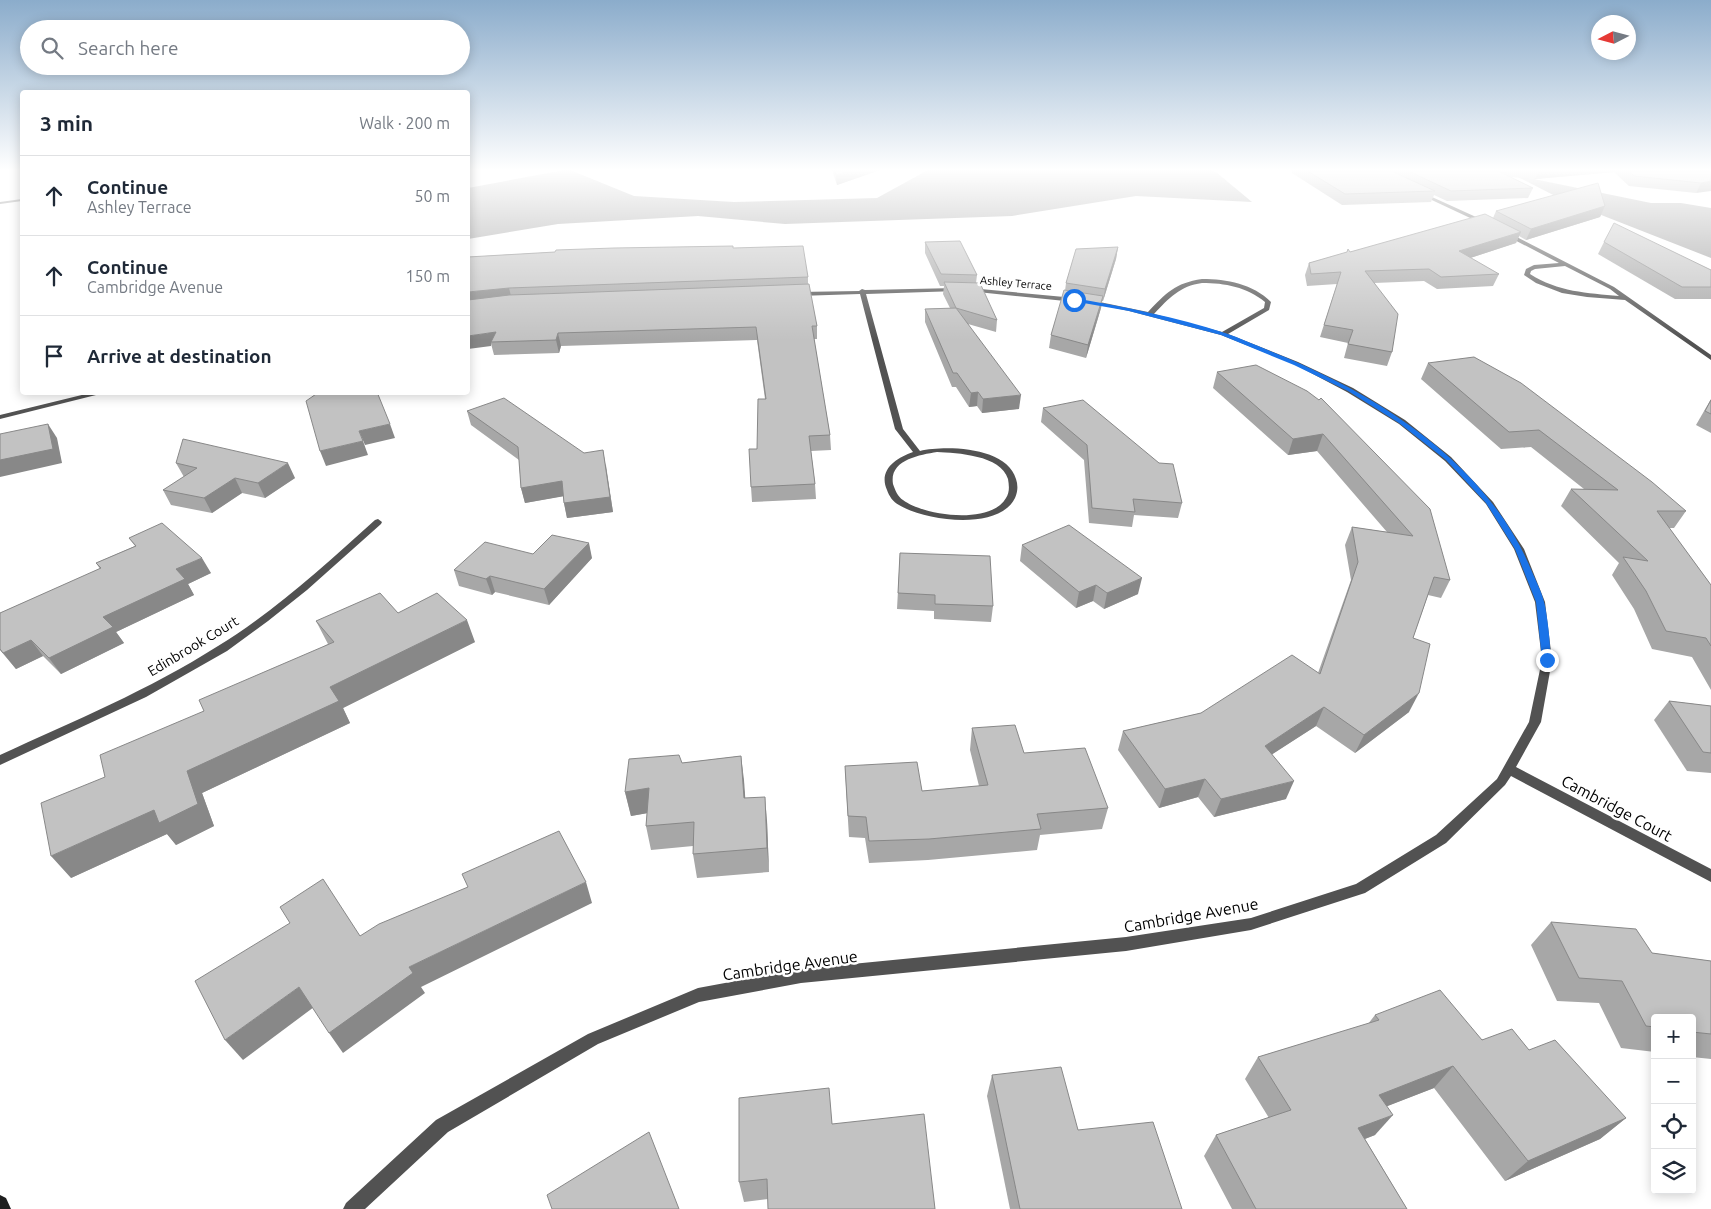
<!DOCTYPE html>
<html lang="en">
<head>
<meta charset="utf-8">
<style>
	:root { --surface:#fff; --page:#f6f6f7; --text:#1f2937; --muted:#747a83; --line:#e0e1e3 }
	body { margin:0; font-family:Ubuntu,sans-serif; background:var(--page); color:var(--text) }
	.controls { position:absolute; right:15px; bottom:15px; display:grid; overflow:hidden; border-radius:5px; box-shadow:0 2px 12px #0003 }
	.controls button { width:45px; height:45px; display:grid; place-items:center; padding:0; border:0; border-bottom:1px solid var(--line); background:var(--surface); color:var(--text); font:25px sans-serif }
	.compass { position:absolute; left:1591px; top:15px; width:45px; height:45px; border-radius:50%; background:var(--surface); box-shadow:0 2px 12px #0003; rotate:264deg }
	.stop { position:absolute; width:15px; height:15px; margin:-11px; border:4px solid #1a73e8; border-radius:50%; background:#fff }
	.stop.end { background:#1a73e8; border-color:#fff; box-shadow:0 1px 5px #0008 }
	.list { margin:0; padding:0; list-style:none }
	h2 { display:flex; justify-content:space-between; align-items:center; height:65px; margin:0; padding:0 20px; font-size:21px }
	h2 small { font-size:16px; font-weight:400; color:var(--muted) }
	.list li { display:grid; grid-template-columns:32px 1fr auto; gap:15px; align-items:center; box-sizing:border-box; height:80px; padding:0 20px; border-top:1px solid var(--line) }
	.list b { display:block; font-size:19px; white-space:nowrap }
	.list p { margin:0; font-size:16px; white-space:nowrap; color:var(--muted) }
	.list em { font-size:16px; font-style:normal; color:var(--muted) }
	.icon { flex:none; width:28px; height:28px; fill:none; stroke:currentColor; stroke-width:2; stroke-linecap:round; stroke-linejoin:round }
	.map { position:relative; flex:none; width:1711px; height:1209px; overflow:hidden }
	.search { position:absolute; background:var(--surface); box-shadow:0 2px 12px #0003; left:20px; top:20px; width:450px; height:55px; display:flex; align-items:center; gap:12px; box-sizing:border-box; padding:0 18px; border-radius:28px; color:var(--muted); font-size:19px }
	.panel { position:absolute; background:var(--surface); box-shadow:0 2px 12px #0003; left:20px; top:90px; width:450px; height:305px; border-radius:5px }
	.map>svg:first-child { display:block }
	.water { fill:#a0a0a0 }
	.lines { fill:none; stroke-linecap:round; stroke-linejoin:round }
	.street { fill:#525252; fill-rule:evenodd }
	.secondary { fill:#1f1f1f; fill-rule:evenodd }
	.wall { fill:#a7a7a7 }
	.shaded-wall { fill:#888 }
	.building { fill:#c2c2c2; stroke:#888 }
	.route { fill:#1a73e8 }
	.labels { text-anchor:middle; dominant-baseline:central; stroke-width:5; stroke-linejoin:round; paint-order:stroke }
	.far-street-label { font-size:11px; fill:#000; stroke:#fff }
	.street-label { font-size:14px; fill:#000; stroke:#fff }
	.near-street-label { font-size:16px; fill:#000; stroke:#fff }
</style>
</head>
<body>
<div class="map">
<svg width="1711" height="1209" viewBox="0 0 1711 1209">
	<rect width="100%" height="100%" fill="#fff"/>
	<g class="water">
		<path d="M564,170H570L634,196L734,202L877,198L928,170H1209L1216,172L1252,202L1136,196L1012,216L785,224L698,216L558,224L468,239V188Z"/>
		<path d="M1514,175L1651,203H1681L1711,208V258L1563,200Z"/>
	</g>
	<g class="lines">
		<g class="street">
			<path d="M1421,192L1487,222L1488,223L1483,224L1419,194Z"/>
			<path d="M22,199V201L0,204V202Z"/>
			<path d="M1505,233H1509L1614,287L1711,355V360L1625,300L1587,297L1562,293L1536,283L1524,275L1526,269L1534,265L1559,263L1505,235ZM1565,266L1610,289L1619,296C1587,293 1558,292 1530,274L1531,271L1535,269Z"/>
			<path d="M1202,279C1227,279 1253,284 1271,302L1269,310L1228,334L1298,362L1353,388L1405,420L1451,457L1493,502L1524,549L1545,602L1552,660L1541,722L1516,767L1711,869V882L1511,776L1505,785L1446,843L1365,893L1251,930L1126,951L801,983L699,1002L598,1044L448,1132L365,1209H343L346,1203L436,1120L588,1034L698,988L801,969L1126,937L1251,918L1356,884L1436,835L1497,779L1529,722L1542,660L1535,602L1514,549L1486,504L1445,461L1399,424L1347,392L1294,364L1221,335L1129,311L1087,302L1090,300L1148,312C1166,293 1175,283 1202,279ZM1202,283C1225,283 1247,287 1265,302L1264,308L1222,332L1154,314C1169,298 1180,286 1202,283Z"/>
			<path d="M956,288L959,290L958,291L866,294L903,429L920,451C946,445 1007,447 1016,479C1018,485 1018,491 1015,498C999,531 925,521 899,505C893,502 889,496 887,490C878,470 896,458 913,452L895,429L860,294L798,296L795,294L798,292L859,291L862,289L865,290ZM937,452C957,453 1001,455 1008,479C1009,485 1010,492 1006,498C991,525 924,516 903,500C898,497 895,490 893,484C889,460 919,455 937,452Z"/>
			<path d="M970,288L1075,298L1078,300L1075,302L968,291L967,290Z"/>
			<path d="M94,392H108L0,419V415Z"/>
			<path d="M378,519L382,522L381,524L307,590L268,621L227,651L146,697L0,765V755C74,721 149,690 218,646C275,611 325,565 375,520Z"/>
		</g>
		<path class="secondary" d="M0,1195L6,1198L11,1209H0Z"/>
	</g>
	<g class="wall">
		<path d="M832,170H880L837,185Z"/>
		<path d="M1292,170H1711L1696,193L1629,186L1614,172L1535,179L1510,177L1533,188L1528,198L1447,201L1434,195L1431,202L1342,205L1292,173Z"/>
		<path d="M1605,206L1600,217L1526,240L1519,236L1516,243L1470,258L1499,274L1493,286L1437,289L1424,281L1374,283L1392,352L1387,366L1344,358L1348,343L1320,337L1337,284L1307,286L1305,275L1309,263L1350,252L1493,218L1496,211Z"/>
		<path d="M925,242L977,275L976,283L997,320L996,332L968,324L1019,409L982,413L977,406L969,407L956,387H952L925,322V309L950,308L943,294L944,286H940L925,253Z"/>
		<path d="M1604,242L1711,270V299H1675L1598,254Z"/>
		<path d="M1118,247L1116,259L1103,301H1102L1101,308L1086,358L1049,348L1051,335L1065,291L1066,283Z"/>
		<path d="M733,248L808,277V284L817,326V339H814L830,435L831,450L811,451L815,484L816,499L752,502L751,487L765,399L757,340L561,346L559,353L494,355L468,257L555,252Z"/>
		<path d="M1428,363L1686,511L1674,528H1669L1711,585V690L1692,657L1652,649L1634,609L1612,575L1619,563L1561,506L1571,489H1584L1531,447L1501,449L1421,379Z"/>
		<path d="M1217,372L1307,391L1450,580L1441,598L1428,595L1413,638L1409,712L1355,753L1316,726L1272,754L1286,799L1214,817L1198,797L1159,808L1118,750L1123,731L1201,713L1318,673L1351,580L1345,545L1352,527L1387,532L1317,451L1288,455L1213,388Z"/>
		<path d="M1711,399V433L1696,425Z"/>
		<path d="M1043,408L1182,503L1178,518L1134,515L1132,527L1089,523L1084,460L1041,422Z"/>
		<path d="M467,411L584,453L606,465L613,512L567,518L564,503L563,496L525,503L521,488L519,460L471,425Z"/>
		<path d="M176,463L295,478L265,498L242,493L212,513L171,505L163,490L184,477Z"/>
		<path d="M129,538L211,573L188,584L194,595L116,632L124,643L61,674L43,656L16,669L0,650V613L100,569L96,563L135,546Z"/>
		<path d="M1022,545L1138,594L1104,609L1093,601L1076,608L1020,561Z"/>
		<path d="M900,553L993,606L991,622L934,619V611L897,609Z"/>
		<path d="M533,554L592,558L549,605L495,592L492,595L459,586L454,570Z"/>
		<path d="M398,613L475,642L343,708L350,723L202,793L214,826L176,845L167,834L71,878L105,777L204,711L328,644L316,621Z"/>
		<path d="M1669,701L1711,706V773L1687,771L1654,720Z"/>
		<path d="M972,728L1024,753L1108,808L1102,829L1040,835L1037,850L928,860L869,863L865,838L849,837L846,787L845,766L922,791L979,786L970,750Z"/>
		<path d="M741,756L745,798L767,821L769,872L697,878L693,854V846L651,850L646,826L647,813L631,816L625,792L682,763Z"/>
		<path d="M1551,922L1652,953L1711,961V1059L1692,1057V1018H1655V1052L1621,1048L1599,1003L1557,1001L1531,945Z"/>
		<path d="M1375,1015L1529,1050L1626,1118L1600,1139L1505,1181L1434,1088L1387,1106L1375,1135L1365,1139L1407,1209H1232L1204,1156L1216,1135L1269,1118L1245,1079L1258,1057L1368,1024Z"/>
		<path d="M992,1075L1078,1130L1182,1209H1010L987,1096Z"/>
		<path d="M832,1124L768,1199L744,1202L739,1182Z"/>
	</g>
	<g class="shaded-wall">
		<path d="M850,170H880L837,185L836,175Z"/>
		<path d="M1539,170H1615L1614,172L1535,179Z"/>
		<path d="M1711,181V191L1696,193L1701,183Z"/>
		<path d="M1605,206L1600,217L1526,240L1531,229Z"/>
		<path d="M1521,232L1516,243L1455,263L1459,251Z"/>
		<path d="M1118,247L1116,259L1103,301L1105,289Z"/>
		<path d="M509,288L512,300L468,306V292Z"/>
		<path d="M1103,296L1101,308L1086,358L1088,345Z"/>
		<path d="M496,332L491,342V346L468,349V336Z"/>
		<path d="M558,333L561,346L559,353L556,340Z"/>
		<path d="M978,392L977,406L969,407L971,393Z"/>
		<path d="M1021,395L1019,409L982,413L983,399Z"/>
		<path d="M48,424L57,438L62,463L0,477V460Z"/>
		<path d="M390,424L395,438L365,445L359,431Z"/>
		<path d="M1323,434L1317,451L1288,455L1293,439Z"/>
		<path d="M363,441L368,455L326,466L320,451Z"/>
		<path d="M603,450L613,512L567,518L564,503Z"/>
		<path d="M288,463L295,478L265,498L258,483Z"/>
		<path d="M235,478L242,493L212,513L204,498Z"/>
		<path d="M562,481L565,496L525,503L521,488Z"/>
		<path d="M589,543L592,558L549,605L544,589Z"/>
		<path d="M202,558L211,573L188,584L194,595L116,632L124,643L61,674L49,658L103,617L176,569Z"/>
		<path d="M490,576L495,592L492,595L486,579Z"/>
		<path d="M1142,578L1138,594L1104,609L1107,593Z"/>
		<path d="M1096,585L1093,601L1076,608L1079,592Z"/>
		<path d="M467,620L475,642L343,708L350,723L202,793L214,826L176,845L167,834L71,878L51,856L154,810L187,771L330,687Z"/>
		<path d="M31,640L43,656L16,669L3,653Z"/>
		<path d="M1419,693L1409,712L1355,753L1364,735Z"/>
		<path d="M1324,707L1316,726L1257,764L1265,746Z"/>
		<path d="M741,756L744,780L747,822L744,798Z"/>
		<path d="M1205,779L1198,797L1159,808L1165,789Z"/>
		<path d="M1294,781L1286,799L1214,817L1221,799Z"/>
		<path d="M649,788L654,812L631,816L625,792Z"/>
		<path d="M765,797L767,821L769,872L767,848Z"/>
		<path d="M586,882L592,903L421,987L425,993L343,1053L329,1033L409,967Z"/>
		<path d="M299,987L314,1007L243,1060L225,1040Z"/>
		<path d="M1453,1066L1434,1088L1362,1116L1379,1095Z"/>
		<path d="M1393,1115L1375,1135L1341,1148L1358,1128Z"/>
		<path d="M1626,1118L1600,1139L1505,1181L1528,1161Z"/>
	</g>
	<g class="building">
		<path d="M835,170H850L836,175Z"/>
		<path d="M1306,170H1389L1435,191L1345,194Z"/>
		<path d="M1406,170H1504L1507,172H1500L1533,188L1451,191Z"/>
		<path d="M1628,170H1711V181L1701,183L1634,176Z"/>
		<path d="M1598,183L1605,206L1531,229L1496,211Z"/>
		<path d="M1485,214L1521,232L1459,251L1499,274L1441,277L1429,269L1365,271L1398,314L1392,352L1348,344L1353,330L1324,325L1341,272L1311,274L1309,263L1347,252L1348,249L1350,252Z"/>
		<path d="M1614,223L1711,270V287H1682L1604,242Z"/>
		<path d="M960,241L977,275L941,274L925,242Z"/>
		<path d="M733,246V248L803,246L808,277L509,288L468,292V257L555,252L556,250L614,248Z"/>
		<path d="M1118,247L1105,289L1066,283L1076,249Z"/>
		<path d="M944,282L980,283L997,320L956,308Z"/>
		<path d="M809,284L817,326H812L830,435L809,436L815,484L751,487L749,449H757L758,399H766L756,327L558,333L556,340L491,342L496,332L468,336V300L509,295L568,293Z"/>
		<path d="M1064,290L1103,296L1088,345L1051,335Z"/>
		<path d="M956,308L1021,395L983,399L978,392L971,393L957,373H953L925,309Z"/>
		<path d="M1474,357L1521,383L1652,482L1686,511H1657L1711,585V646L1706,638L1666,631L1646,591L1623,557L1648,561L1571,489L1618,490L1539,430L1509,432L1428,363Z"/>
		<path d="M1256,365L1307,391L1319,400L1321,398L1430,509L1450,580L1434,577L1413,638L1430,644L1419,693L1364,735L1324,707L1265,746L1294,781L1221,799L1205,779L1165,789L1123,731L1201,713L1292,655L1320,674L1358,562L1352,527L1413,536L1323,434L1293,439L1217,372Z"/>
		<path d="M319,392H377L390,424L359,431L363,441L320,451L306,401Z"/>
		<path d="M504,398L584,453L603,450L610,497L564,503L562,481L521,488L518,447L467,411Z"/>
		<path d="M1083,400L1159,463L1173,464L1182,503L1133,499L1135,512L1092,508L1087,445L1043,408Z"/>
		<path d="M1711,400V414L1705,411Z"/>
		<path d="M48,424L53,449L0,460V434Z"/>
		<path d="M183,439L288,463L258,483L235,478L204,498L163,490L197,468L176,463Z"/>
		<path d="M162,523L202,558L176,569L185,579L103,617L113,627L49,658L31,640L3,653L0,649V613L101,568L96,563L136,546L129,538Z"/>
		<path d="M1069,525L1142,578L1107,593L1096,585L1079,592L1022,545Z"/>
		<path d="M552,535L589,543L544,589L490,576L486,579L454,570L485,542L533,554Z"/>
		<path d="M900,553L990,556L993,606L935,604V595L898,593Z"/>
		<path d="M380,593L398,613L437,593L467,620L330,687L339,701L187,771L198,804L159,823L154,810L51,856L41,803L105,777L100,755L204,711L199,700L334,642L316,621Z"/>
		<path d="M1669,701L1711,706V753L1703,752Z"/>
		<path d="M1015,725L1024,753L1085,748L1108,808L1037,814L1041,829L929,839L869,841L866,817L848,816L845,766L917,762L922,791L988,785L972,728Z"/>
		<path d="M679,755L682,763L741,756L744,798L765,797L767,848L693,854L694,822L646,826L649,788L625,792L629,759Z"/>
		<path d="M559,831L586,882L409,967L413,973L329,1033L299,987L225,1040L195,981L290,923L280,907L323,879L360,936L379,924L468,887L462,874Z"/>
		<path d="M1551,922L1636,929L1652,953L1711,961V1034L1692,1032V1018H1655V1027L1646,1026L1622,981L1579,978Z"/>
		<path d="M1440,990L1482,1040L1512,1029L1529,1050L1555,1040L1626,1118L1528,1161L1453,1066L1379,1095L1393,1115L1358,1128L1407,1209H1256L1216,1135L1291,1110L1258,1057L1379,1020L1375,1015Z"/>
		<path d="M1061,1067L1078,1130L1153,1122L1182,1209H1020L992,1075Z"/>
		<path d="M829,1088L832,1124L924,1114L935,1209H768L767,1179L739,1182V1098Z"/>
		<path d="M649,1132L679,1209H552L547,1195Z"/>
	</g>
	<linearGradient id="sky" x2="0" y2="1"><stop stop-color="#8baccb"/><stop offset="0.5" stop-color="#fff"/><stop offset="1" stop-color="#fff" stop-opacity="0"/></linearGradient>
	<rect width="1711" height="340" fill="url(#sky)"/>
	<path class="route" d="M1074,298C1125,307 1176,317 1225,333C1240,338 1255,345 1270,351C1377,394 1488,462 1533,574C1537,583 1542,593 1544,602C1547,611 1552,654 1550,662H1544L1542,660L1536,602L1515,549L1486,503L1446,460L1399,423L1348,391L1294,365L1221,335L1129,311L1072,301Z"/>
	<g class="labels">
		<g class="far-street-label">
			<text transform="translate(1016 283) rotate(5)">Ashley Terrace</text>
		</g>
		<g class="street-label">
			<text transform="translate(193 646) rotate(-31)">Edinbrook Court</text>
		</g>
		<g class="near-street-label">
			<text transform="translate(1617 808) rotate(28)">Cambridge Court</text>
			<text transform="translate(1191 915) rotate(-10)">Cambridge Avenue</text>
			<text transform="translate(790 965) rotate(-8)">Cambridge Avenue</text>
		</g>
	</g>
</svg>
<div class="controls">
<button>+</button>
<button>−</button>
<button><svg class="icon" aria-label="locate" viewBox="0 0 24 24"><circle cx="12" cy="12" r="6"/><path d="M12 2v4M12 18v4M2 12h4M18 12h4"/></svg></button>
<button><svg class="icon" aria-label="layers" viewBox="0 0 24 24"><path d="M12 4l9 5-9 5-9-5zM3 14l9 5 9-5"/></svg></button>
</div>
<svg class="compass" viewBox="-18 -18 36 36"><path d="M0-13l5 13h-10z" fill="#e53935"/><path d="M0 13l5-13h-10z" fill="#747a83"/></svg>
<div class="stop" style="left:1074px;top:300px"></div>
<div class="stop end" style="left:1547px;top:660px"></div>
<div class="search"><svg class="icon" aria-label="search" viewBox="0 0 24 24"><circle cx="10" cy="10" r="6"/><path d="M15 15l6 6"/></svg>Search here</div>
<section class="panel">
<h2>3 min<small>Walk · 200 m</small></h2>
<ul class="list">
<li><svg class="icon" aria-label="ahead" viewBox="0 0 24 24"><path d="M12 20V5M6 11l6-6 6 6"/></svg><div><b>Continue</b><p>Ashley Terrace</p></div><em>50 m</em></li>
<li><svg class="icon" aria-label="ahead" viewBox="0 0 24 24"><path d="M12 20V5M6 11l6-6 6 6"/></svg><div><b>Continue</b><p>Cambridge Avenue</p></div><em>150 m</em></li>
<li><svg class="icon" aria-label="arrive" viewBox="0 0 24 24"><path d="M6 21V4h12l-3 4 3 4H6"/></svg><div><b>Arrive at destination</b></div></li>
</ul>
</section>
</div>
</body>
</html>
